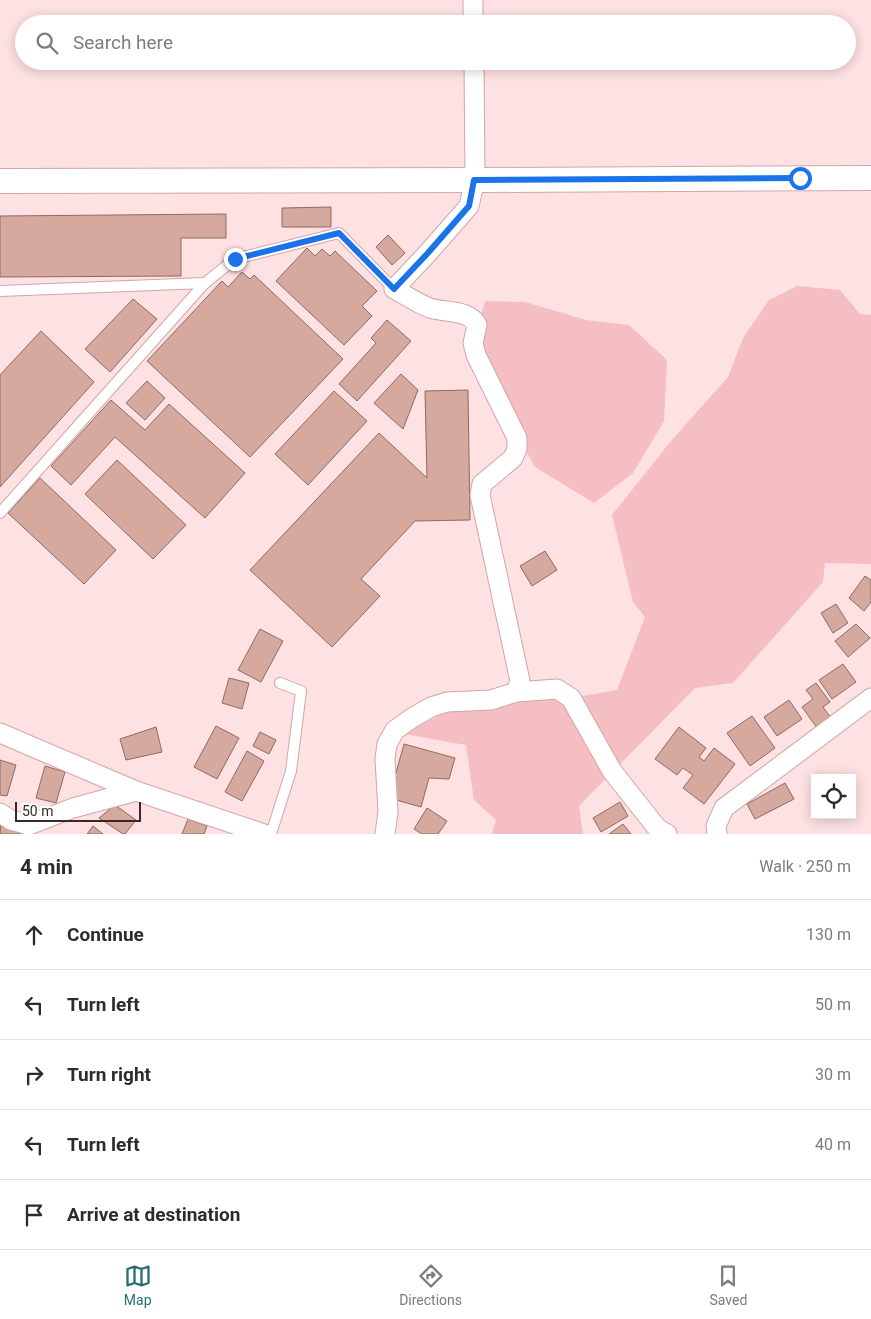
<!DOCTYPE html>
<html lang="en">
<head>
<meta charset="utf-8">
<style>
	:root { --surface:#fff; --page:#f2f2f3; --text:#2b2b33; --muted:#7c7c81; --line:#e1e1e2; --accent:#267170 }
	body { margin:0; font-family:Roboto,sans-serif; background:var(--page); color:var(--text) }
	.controls { position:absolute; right:15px; bottom:15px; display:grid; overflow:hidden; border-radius:0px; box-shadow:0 2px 12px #0003 }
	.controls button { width:45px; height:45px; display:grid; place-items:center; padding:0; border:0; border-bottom:1px solid var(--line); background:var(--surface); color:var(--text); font:25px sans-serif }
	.scale { position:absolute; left:15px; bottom:12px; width:126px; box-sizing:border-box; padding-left:5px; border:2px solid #3a2829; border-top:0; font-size:14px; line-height:18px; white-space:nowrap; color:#3a2829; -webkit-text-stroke:4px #fff; paint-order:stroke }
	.stop { position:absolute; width:15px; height:15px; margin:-11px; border:4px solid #1a73e8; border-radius:50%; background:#fff }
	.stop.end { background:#1a73e8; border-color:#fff; box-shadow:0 1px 5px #0008 }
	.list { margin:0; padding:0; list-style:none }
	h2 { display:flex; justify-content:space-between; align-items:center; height:65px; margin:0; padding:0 20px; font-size:21px }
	h2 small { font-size:16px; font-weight:400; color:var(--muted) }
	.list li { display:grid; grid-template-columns:32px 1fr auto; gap:15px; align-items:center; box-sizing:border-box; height:70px; padding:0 20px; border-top:1px solid var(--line) }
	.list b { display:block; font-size:19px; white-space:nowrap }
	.list em { font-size:16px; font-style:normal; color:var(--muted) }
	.icon { flex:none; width:28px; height:28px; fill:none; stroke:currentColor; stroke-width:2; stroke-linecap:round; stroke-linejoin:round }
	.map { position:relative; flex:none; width:871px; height:834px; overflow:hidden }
	.search { position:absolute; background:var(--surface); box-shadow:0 2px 12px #0003; left:15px; right:15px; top:15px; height:55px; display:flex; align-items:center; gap:12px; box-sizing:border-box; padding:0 18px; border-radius:28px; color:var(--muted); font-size:19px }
	.sheet { height:415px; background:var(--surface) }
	nav { display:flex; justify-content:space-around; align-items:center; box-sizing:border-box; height:70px; border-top:1px solid var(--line); background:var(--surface); font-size:14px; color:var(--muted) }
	nav a { display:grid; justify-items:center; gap:2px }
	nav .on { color:var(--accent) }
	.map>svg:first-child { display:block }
	.green { fill:#f4bec2 }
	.building { fill:#d5a99e; stroke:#91695f }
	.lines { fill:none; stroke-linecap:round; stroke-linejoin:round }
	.service-casing { stroke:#d3a5a8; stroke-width:12 }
	.minor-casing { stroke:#d3a5a8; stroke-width:21 }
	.tertiary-casing { stroke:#d3a5a8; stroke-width:26 }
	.service { stroke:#fff; stroke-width:10 }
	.minor { stroke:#fff; stroke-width:19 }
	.tertiary { stroke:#fff; stroke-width:24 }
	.route { stroke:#1a73e8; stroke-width:6 }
</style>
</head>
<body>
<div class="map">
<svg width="871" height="834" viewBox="0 0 871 834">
	<rect width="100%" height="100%" fill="#fee1e2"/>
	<g class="green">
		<path d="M797,286L840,290L860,314L871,315V564L825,563L823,582L733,683L695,688L579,806L583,834H492L496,820L474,800L466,745L404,734L441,714L518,698H571L617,690L645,617L633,602L612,515L671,441L728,377L743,338L769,300Z"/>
		<path d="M485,301L525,302L586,320L629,325L667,360L664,421L633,473L594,503L535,467L504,412L476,333Z"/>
	</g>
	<g class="building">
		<path d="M331,207V227H282V208Z"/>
		<path d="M226,214V238H181V276L0,277V216Z"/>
		<path d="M388,235L405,253L392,265L376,247Z"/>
		<path d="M307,248L315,256L322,249L330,256L335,251L377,291L362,306L372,316L344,345L276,281Z"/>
		<path d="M242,272L250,279L254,275L343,359L250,457L147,361L222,281L228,287Z"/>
		<path d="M133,299L157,319L110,372L85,349Z"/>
		<path d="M387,320L411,341L357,401L339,384L376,343L371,338Z"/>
		<path d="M41,331L94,382L0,487V375Z"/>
		<path d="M401,374L418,390L403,429L374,403Z"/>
		<path d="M147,381L165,398L145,420L126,403Z"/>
		<path d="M468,390L470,520L415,521L361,579L380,596L332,647L250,570L379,433L427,478L425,391Z"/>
		<path d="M334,391L367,421L308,485L275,454Z"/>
		<path d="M111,400L145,430L169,404L245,473L205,518L115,437L71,485L51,466Z"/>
		<path d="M117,460L186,525L153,559L85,494Z"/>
		<path d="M40,478L116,550L84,584L8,513Z"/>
		<path d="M545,551L557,570L532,586L520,566Z"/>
		<path d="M865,576L871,580V602L864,611L849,598Z"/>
		<path d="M836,604L848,623L833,633L821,613Z"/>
		<path d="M856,624L870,638L848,657L835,641Z"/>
		<path d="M260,629L283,641L261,682L238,670Z"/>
		<path d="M843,664L856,682L832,699L819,680Z"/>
		<path d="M229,678L249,683L242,709L222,703Z"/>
		<path d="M816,683L830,702L823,707L831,718L817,728L802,707L813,699L806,690Z"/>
		<path d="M789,700L802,719L777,736L764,717Z"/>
		<path d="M752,716L775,748L750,766L727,733Z"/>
		<path d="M216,726L239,738L217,779L194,767Z"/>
		<path d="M156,727L162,752L126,760L120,739Z"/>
		<path d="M679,727L706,748L699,757L704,761L714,748L735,764L704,804L683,788L693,775L683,768L677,775L655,759Z"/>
		<path d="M260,732L276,740L269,754L253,746Z"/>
		<path d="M404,744L455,758L449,779L429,778L421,807L389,798Z"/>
		<path d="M247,751L264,761L242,801L225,792Z"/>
		<path d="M0,760L16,765L7,796L0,795Z"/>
		<path d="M45,766L65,772L56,803L36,798Z"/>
		<path d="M785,783L794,799L755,819L747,804Z"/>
		<path d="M620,802L628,816L601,832L593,818Z"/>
		<path d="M115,805L136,820L125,834H123L99,818Z"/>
		<path d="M427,808L447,821L438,834H422L414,829Z"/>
		<path d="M188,819L207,826L204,834H182Z"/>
		<path d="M1,822L20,833V834H0Z"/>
		<path d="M623,824L631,834H609Z"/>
		<path d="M93,826L103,834H87Z"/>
	</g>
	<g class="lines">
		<defs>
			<g id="service">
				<path d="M0,291L205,283"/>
				<path d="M0,513L205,283L235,259L339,233L394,289"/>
				<path d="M271,834L291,771L301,691L280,683"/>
			</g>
			<g id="minor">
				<path d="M473,0V24"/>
				<path d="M516,692L557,689L571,698L612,771L657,828L667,834"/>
				<path d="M0,733L136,791L264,834"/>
				<path d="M0,813L11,820L29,825L73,808L136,791"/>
				<path d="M385,834L388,812L385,759L387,744L395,730L412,718L431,707L447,702L491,700L516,692L520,681L480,495L482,484L513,458L517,449V438L476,355L473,343L477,325C469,309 445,313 430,308C418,304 406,295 394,289L427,254L469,206L475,180L474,61"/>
				<path d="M717,834L716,826L724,808L871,698"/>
			</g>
			<path id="tertiary" d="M0,181L484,180L871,178"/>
		</defs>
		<use href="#service" class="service-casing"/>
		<use href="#minor" class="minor-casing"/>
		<use href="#tertiary" class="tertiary-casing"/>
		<use href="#service" class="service"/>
		<use href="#minor" class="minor"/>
		<use href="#tertiary" class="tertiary"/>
	</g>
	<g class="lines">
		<path class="route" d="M235,259L339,233L394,289L427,254L469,206L474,180L800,178"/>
	</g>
</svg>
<div class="controls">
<button><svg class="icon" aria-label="locate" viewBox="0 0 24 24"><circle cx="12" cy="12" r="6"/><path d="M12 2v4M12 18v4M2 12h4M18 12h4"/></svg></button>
</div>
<div class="scale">50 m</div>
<div class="stop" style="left:800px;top:178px"></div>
<div class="stop end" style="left:235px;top:259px"></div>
<div class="search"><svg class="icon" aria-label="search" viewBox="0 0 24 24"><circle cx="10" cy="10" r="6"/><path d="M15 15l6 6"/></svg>Search here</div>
</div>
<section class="sheet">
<h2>4 min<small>Walk · 250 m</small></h2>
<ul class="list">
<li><svg class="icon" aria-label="ahead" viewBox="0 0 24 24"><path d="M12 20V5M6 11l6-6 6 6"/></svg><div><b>Continue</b></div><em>130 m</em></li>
<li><svg class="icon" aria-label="left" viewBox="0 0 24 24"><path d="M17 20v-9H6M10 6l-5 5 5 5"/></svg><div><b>Turn left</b></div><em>50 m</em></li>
<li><svg class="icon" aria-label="right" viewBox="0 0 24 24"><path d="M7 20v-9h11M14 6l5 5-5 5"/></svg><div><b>Turn right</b></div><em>30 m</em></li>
<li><svg class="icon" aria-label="left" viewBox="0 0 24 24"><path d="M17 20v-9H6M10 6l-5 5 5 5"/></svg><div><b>Turn left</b></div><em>40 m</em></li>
<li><svg class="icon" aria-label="arrive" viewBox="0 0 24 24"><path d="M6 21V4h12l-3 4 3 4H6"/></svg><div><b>Arrive at destination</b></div></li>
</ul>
</section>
<nav>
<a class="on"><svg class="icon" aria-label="map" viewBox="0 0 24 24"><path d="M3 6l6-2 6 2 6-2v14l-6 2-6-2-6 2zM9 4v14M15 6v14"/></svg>Map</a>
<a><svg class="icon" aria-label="directions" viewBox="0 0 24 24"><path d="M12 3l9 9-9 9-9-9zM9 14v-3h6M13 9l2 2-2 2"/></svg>Directions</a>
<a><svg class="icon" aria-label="saved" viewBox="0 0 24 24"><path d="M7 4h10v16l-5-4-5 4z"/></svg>Saved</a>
</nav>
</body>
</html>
